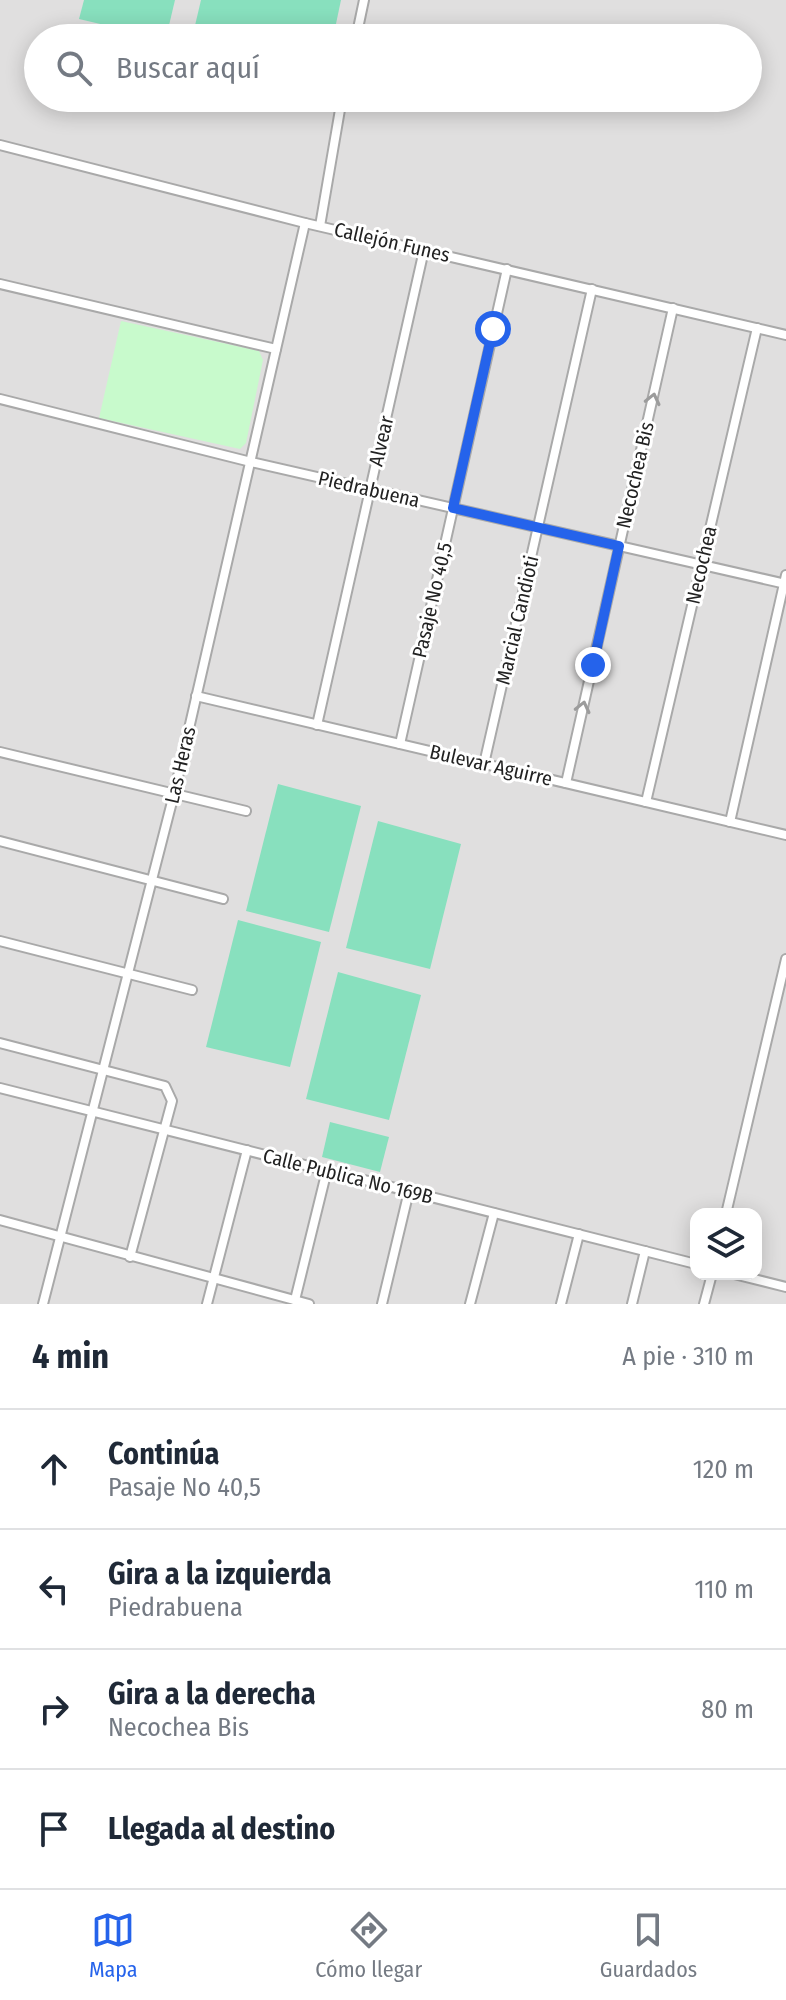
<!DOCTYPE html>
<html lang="es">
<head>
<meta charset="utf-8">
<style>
	:root { --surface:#fff; --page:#f6f6f7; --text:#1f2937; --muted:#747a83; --line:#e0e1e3; --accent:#2563eb }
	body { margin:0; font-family:"Fira Sans Condensed",sans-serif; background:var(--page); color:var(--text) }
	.controls { position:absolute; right:24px; bottom:24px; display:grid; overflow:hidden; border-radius:16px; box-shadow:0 4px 20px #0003 }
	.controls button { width:72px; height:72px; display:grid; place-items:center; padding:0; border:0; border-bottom:2px solid var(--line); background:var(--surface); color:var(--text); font:40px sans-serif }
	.stop { position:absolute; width:24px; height:24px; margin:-18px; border:6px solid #2563eb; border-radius:50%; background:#fff }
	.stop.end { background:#2563eb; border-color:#fff; box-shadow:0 2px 8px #0008 }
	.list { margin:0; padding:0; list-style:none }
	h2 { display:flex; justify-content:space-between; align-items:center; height:104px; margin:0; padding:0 32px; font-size:34px }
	h2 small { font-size:26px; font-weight:400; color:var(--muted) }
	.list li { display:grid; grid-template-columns:52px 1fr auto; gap:24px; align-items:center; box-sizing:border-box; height:120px; padding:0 32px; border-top:2px solid var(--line) }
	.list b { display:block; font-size:30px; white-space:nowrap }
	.list p { margin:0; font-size:26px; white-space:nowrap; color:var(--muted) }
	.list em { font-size:26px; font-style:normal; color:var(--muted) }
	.icon { flex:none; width:44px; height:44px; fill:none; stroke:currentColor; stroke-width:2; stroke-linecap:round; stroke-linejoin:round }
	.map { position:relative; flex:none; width:786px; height:1304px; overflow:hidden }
	.search { position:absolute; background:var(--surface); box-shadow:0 4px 20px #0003; left:24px; right:24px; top:24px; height:88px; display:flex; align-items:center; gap:20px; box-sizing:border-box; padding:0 28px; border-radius:44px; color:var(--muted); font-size:30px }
	.sheet { height:584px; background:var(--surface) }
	nav { display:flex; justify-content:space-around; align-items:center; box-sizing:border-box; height:112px; border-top:2px solid var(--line); background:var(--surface); font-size:22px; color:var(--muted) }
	nav a { display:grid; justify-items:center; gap:4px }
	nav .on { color:var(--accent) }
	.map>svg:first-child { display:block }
	.residential { fill:#e0dfdf; fill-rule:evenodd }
	.park { fill:#c8facc }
	.pitch { fill:#88e0be }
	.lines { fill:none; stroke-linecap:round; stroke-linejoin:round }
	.minor-casing { stroke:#a9a9a9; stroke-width:12 }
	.minor { stroke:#fff; stroke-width:8 }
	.oneway { stroke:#9c9c9c }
	.route { stroke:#2563eb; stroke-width:10 }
	.labels { text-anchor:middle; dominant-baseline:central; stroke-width:6; stroke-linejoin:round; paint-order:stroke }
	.street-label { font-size:20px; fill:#222; stroke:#fff }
</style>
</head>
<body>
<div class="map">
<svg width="786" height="1304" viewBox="0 0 786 1304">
	<rect width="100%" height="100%" fill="#f2efe9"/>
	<path class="residential" d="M0,0H786V1304H0ZM38,38H748V98H38ZM696,1214H756V1274H696Z"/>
	<path class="park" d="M121,321L259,351L263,360L246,443L240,449L99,418Z"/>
	<g class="pitch">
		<path d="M84,0H175L166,38H160L79,19Z"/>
		<path d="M201,0H341L333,38H210L193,34Z"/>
		<path d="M278,784L361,806L329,932L246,911Z"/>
		<path d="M378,821L461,844L430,969L346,948Z"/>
		<path d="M238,920L321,942L290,1067L206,1047Z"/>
		<path d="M338,972L421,995L389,1120L306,1099Z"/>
		<path d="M330,1122L389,1137L380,1172L322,1157Z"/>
	</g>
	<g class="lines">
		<defs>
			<g id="minor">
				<path d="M356,38L364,0"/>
				<path d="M0,145L305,223L786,335"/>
				<path d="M320,226L342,98"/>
				<path d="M0,284L276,349"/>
				<path d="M0,399L251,462L786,584"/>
				<path d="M196,696L786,835"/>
				<path d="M317,725L424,250"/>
				<path d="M400,744L507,269"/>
				<path d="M0,752L246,811"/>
				<path d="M484,764L592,289"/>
				<path d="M566,783L673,308"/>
				<path d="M646,802L757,328"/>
				<path d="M730,822L786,575"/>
				<path d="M0,841L223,899"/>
				<path d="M0,941L192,990"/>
				<path d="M0,1043L165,1086L172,1101L130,1257"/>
				<path d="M0,1088L696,1264"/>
				<path d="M726,1214L786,959"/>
				<path d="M0,1220L309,1304"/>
				<path d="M734,1274L786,1287"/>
				<path d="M295,1300L327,1170"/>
				<path d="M43,1304L174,794L305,223"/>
				<path d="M207,1304L247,1150"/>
				<path d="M382,1304L409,1191"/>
				<path d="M470,1304L494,1213"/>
				<path d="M561,1304L579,1234"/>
				<path d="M632,1304L645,1251"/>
				<path d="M704,1304L712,1274"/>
			</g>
		</defs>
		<use href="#minor" class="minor-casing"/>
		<use href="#minor" class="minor"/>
	</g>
	<defs><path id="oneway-chevron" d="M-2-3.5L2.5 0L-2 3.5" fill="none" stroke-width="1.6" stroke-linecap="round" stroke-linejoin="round" transform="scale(2)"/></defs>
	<g class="oneway">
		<use href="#oneway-chevron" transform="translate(653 399) rotate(-77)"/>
		<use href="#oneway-chevron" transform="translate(583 707) rotate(-77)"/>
	</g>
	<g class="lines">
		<path class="route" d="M493,329L453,508L619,546L593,665"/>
	</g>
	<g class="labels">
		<g class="street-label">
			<text transform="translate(392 242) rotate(13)">Callejón Funes</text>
			<text transform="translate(381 441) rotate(-77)">Alvear</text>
			<text transform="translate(635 475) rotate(-77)">Necochea Bis</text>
			<text transform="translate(369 489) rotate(13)">Piedrabuena</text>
			<text transform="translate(701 565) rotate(-77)">Necochea</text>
			<text transform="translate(432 600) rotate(-77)">Pasaje No 40,5</text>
			<text transform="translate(517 620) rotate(-77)">Marcial Candioti</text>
			<text transform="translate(180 765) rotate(-77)">Las Heras</text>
			<text transform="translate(491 765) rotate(13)">Bulevar Aguirre</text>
			<text transform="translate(348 1176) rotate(14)">Calle Publica No 169B</text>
		</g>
	</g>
</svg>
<div class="controls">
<button><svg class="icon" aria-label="layers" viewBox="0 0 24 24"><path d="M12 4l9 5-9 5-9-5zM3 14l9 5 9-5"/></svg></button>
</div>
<div class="stop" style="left:493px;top:329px"></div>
<div class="stop end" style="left:593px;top:665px"></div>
<div class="search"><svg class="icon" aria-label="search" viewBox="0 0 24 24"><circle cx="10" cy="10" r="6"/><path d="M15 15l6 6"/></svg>Buscar aquí</div>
</div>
<section class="sheet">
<h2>4 min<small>A pie · 310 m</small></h2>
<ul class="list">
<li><svg class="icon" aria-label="ahead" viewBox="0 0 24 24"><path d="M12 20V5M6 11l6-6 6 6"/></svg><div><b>Continúa</b><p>Pasaje No 40,5</p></div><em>120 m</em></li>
<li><svg class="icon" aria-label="left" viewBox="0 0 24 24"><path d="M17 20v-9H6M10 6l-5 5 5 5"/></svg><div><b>Gira a la izquierda</b><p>Piedrabuena</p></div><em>110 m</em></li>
<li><svg class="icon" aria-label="right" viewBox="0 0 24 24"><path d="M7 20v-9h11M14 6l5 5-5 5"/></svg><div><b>Gira a la derecha</b><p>Necochea Bis</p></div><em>80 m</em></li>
<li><svg class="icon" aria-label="arrive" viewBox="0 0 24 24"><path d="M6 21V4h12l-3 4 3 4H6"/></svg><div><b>Llegada al destino</b></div></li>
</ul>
</section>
<nav>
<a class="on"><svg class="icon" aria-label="map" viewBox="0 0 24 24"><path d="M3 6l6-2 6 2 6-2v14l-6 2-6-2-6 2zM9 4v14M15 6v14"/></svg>Mapa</a>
<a><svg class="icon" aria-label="directions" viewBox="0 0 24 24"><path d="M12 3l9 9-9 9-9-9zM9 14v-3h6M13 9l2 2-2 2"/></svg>Cómo llegar</a>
<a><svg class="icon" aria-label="saved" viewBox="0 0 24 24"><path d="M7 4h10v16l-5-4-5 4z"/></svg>Guardados</a>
</nav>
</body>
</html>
